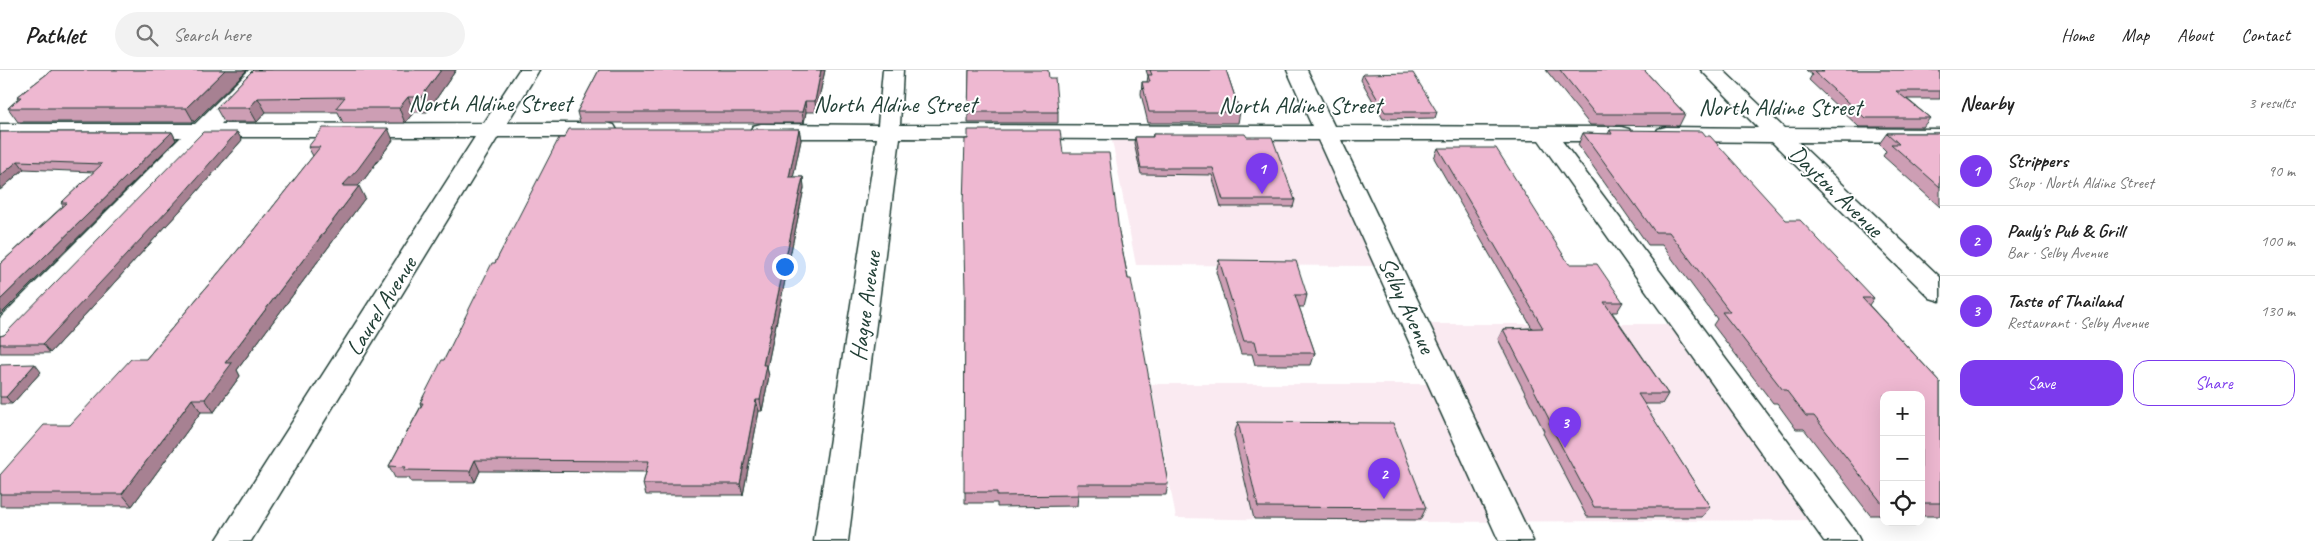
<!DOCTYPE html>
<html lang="en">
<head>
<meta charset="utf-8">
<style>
	:root { --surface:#fff; --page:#f2f2f2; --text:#222; --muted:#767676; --line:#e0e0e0; --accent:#7c3aed }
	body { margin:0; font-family:Caveat,sans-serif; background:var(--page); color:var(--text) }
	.controls { position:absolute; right:15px; bottom:15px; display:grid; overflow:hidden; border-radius:10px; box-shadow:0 5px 20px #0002 }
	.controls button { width:45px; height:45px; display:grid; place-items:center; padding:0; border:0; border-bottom:1px solid var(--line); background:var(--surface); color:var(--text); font:25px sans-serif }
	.you { position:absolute; left:784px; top:196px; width:18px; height:18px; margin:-12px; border:4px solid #fff; border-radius:50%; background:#1a73e8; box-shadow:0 0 0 8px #1a73e833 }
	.badge { display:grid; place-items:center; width:32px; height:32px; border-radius:50%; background:var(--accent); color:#fff; font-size:16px; font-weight:700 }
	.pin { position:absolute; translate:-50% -41px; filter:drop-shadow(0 1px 2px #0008) }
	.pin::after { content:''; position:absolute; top:26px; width:18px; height:15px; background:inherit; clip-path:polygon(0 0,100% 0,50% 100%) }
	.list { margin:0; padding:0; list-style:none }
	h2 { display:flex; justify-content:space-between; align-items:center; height:65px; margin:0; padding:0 20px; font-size:21px }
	h2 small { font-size:16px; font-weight:400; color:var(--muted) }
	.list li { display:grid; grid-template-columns:32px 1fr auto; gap:15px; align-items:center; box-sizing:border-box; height:70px; padding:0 20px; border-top:1px solid var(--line) }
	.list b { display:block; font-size:19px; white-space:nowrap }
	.list p { margin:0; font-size:16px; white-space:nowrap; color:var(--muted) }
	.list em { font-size:16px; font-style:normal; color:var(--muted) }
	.actions { display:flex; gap:10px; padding:15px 20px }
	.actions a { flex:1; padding:11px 0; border:1px solid var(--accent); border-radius:15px; text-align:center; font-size:18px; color:var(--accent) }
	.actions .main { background:var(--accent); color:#fff }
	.icon { flex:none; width:28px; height:28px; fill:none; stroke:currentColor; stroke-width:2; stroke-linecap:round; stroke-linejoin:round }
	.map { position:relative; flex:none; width:1940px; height:471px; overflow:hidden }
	header { display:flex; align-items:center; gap:30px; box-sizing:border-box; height:70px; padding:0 25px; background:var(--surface); border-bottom:1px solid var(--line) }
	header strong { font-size:24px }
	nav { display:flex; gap:28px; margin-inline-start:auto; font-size:18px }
	.search { width:350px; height:45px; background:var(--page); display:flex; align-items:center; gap:12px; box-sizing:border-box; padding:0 18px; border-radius:28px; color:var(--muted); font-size:19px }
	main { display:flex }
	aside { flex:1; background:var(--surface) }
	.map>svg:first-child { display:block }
	.built { fill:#faeaf1 }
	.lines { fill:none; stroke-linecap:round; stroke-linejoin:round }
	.minor-casing { stroke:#1f3d34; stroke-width:3 }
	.minor { fill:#fff; fill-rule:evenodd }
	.wall { fill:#cd9eb4; stroke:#1f3d34 }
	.shaded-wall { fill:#a78192; stroke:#1f3d34 }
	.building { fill:#eeb8d1; stroke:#1f3d34 }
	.labels { text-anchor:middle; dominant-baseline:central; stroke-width:4; stroke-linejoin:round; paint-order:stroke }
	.street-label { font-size:24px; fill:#1f3d34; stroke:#fff }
</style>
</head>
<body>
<header>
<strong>Pathlet</strong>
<div class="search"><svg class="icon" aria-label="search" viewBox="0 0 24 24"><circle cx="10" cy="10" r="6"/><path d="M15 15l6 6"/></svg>Search here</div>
<nav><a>Home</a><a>Map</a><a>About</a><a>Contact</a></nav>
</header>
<main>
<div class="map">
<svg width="1940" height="471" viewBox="0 0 1940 471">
	<rect width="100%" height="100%" fill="#fff"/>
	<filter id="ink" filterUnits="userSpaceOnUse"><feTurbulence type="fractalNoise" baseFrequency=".02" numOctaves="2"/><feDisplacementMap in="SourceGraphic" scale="10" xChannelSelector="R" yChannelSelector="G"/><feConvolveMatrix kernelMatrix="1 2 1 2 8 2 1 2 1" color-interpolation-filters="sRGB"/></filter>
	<g filter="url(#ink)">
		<g class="built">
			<path d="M1110,60L1326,61L1386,196L1136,195Z"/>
			<path d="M1413,254H1688L1833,450L1420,452L1176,448L1151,314H1440Z"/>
		</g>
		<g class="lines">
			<defs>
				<g id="minor">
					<path d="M249,0H271L221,54L484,53L519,0H539L507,53H606L614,55L617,60L614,65L606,67H498L251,471H216L475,67H207L10,272L0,275V248L181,67L0,68V54H195Z"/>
					<path d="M883,0H903L900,55L1312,56L1287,0H1307L1334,56L1621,57L1629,59L1632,64L1629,69L1621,71H1562L1855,461L1860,471H1824L1539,70H1341L1533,471H1499L1318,70L900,68L848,471H814L877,68H761L753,66L750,61L753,56L761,54L878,55Z"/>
					<path d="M1701,0H1723L1784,58L1940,59V73L1798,72L1940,207V231L1930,228L1772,72L1666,71L1658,69L1655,64L1658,59L1666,57L1758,58Z"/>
				</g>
			</defs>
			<use href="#minor" class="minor-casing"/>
			<use href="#minor" class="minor"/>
		</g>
		<g class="wall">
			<path d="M52,0H247L194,52H18L8,38L18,29L17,27Z"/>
			<path d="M253,0H456L427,42H414L405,53H343L338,42H266L257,52H224L216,38Z"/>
			<path d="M599,0H825L816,42H806L804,53H580L577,42Z"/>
			<path d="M969,0L1049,8L1058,42V53H968Z"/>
			<path d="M1146,0H1226L1240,42L1238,53H1148L1141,24L1142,12H1147L1148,6Z"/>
			<path d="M1546,0H1644L1685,44L1679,56L1590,55Z"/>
			<path d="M1806,0H1940V29H1907L1930,48L1923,57H1859L1809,10L1812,5Z"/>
			<path d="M1363,4L1437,42L1435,48L1383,49L1361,10Z"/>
			<path d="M799,59L801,70L793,107H803L804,118L767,298L769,306L762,341H759L743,425H646L643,414L646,402L480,401L475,412H411L409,408H395L389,396L421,336L420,333L444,290L495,193L564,68Z"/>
			<path d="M1610,60L1786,150L1874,228L1869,235L1940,312V446H1921V325H1884V445H1870L1804,359H1796L1777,333H1773L1713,255L1717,249L1662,175H1648L1578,75L1583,63L1608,64Z"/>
			<path d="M0,62H172L176,70L0,245V194L63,136L61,133L94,102L24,99L0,120Z"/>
			<path d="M237,62L242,70L188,132L50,283H0V266L4,265Z"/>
			<path d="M1887,63H1940V137L1883,86L1886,81L1879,74Z"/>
			<path d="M1153,64L1247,67L1295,130L1293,137H1221L1212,105L1141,104L1134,73L1135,67H1152Z"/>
			<path d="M393,70L363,111L358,116L365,128L237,300L240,306L214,342H201L132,436H0V405L70,355L146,289L253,162L313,86L308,77Z"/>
			<path d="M1438,78L1569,194L1623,232L1617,242H1612L1668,324L1662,334H1644L1710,437L1702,447H1587L1543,363L1544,361L1498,269L1503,259L1532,258L1434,88Z"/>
			<path d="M1063,83L1119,162L1168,414L1166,425H1078L1077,436L997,437V433H965V229Z"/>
			<path d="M1219,190L1307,225L1304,237H1299L1315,283L1311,295H1255L1252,284H1241L1216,202Z"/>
			<path d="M0,295L41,302L12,334H0Z"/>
			<path d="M1238,352L1426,438L1420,450L1254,449L1234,365Z"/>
		</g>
		<g class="shaded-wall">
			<path d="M225,0H247L194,52L186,38Z"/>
			<path d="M441,0H456L427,42L421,27Z"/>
			<path d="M821,0H825L816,42L815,31Z"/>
			<path d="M408,27L414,42L405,53L399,38Z"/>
			<path d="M258,28L266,42L257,52L249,38Z"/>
			<path d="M805,31L806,42L804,53L802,42Z"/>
			<path d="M388,58L393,70L363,111L348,127L342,116Z"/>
			<path d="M799,59L801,70L791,118L789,107Z"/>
			<path d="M172,62L176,70L0,245V230Z"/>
			<path d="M237,62L242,70L188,132L50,283L43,274Z"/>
			<path d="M18,91L24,99L0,120V106Z"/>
			<path d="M803,107L804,118L767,298L769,306L762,341L760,330L763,295Z"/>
			<path d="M359,116L365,128L237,300L240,306L214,342L205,329L225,293Z"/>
			<path d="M35,294L41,302L12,334L6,327Z"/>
			<path d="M192,329L201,342L132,436L122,424Z"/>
			<path d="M756,330L759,341L743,425L740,414Z"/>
			<path d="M475,390L480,401L475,412L470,401Z"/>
		</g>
		<g class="building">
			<path d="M52,0H225L186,38H8L21,27H17Z"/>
			<path d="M253,0H441L421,27H408L399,38H336L345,27L258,28L249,38H216Z"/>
			<path d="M599,0H821L815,31H805L802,42H577Z"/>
			<path d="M969,0H1048L1049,8H1055L1058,42H968Z"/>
			<path d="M1150,0H1226L1240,42H1149L1142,12H1150L1148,5H1152Z"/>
			<path d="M1560,0H1644L1685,44H1595Z"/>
			<path d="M1821,0H1940V21H1896L1930,48H1865L1814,2H1824Z"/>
			<path d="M1413,3L1437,42H1385L1363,4Z"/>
			<path d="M323,58H388L358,99L342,116H359L225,293H232L205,329H192L122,424H0V405L44,355H70L131,289H146L253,162L320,77H308Z"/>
			<path d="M569,59H799L789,107H803L763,295H767L760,330H756L740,414H643L649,391L475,390L470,401L404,400L406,397L389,396L423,333H420L442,290H444L474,229L492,193H495L559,68H564Z"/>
			<path d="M968,60H1060L1063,83H1109L1119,162L1128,209H1131L1168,414H1077L1078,425L997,426V422H964L965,222L963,135L965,69H968Z"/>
			<path d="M1610,60L1702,61L1706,66H1710L1786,150H1800L1874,228H1862L1940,312V433H1921V325H1884V433H1882L1814,346H1806L1786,320H1783L1722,242H1730L1669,162H1655L1583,63L1612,64Z"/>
			<path d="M0,62H172L0,230V194L67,133H61L102,94L18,91L0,106Z"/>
			<path d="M203,62H237L183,124L43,274H0V266L4,265Z"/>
			<path d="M1887,63H1940V117L1891,74H1899Z"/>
			<path d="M1153,64H1245L1247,67H1272L1295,130H1223L1213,98H1141L1135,67H1153Z"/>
			<path d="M1438,78H1496L1569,194H1597L1623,232H1604L1668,324H1638L1710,437H1594L1549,353H1551L1503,259L1543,258Z"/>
			<path d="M1219,190L1296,191L1307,225H1295L1315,283H1258L1255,271H1244Z"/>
			<path d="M35,294L6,327H0V295Z"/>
			<path d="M1238,352L1393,353L1426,438L1258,437Z"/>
		</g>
	</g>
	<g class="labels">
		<g class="street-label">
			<text x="490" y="33">North Aldine Street</text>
			<text x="895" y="34">North Aldine Street</text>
			<text x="1300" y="35">North Aldine Street</text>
			<text x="1780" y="37">North Aldine Street</text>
			<text transform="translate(1836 121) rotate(44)">Dayton Avenue</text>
			<text transform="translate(1407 235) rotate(65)">Selby Avenue</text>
			<text transform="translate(381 236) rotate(-58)">Laurel Avenue</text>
			<text transform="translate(865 236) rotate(-82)">Hague Avenue</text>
		</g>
	</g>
</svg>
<div class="controls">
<button>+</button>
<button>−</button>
<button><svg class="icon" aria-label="locate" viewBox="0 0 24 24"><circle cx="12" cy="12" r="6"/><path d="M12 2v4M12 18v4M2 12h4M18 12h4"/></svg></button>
</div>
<div class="you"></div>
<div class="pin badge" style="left:1262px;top:124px">1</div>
<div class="pin badge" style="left:1384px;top:429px">2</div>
<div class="pin badge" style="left:1565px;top:378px">3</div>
</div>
<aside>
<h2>Nearby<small>3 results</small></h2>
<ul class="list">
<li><span class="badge">1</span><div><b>Strippers</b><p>Shop · North Aldine Street</p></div><em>90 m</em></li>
<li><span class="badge">2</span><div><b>Pauly's Pub &amp; Grill</b><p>Bar · Selby Avenue</p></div><em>100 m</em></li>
<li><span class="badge">3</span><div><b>Taste of Thailand</b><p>Restaurant · Selby Avenue</p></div><em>130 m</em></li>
</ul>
<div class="actions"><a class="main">Save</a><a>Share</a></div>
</aside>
</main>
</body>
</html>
